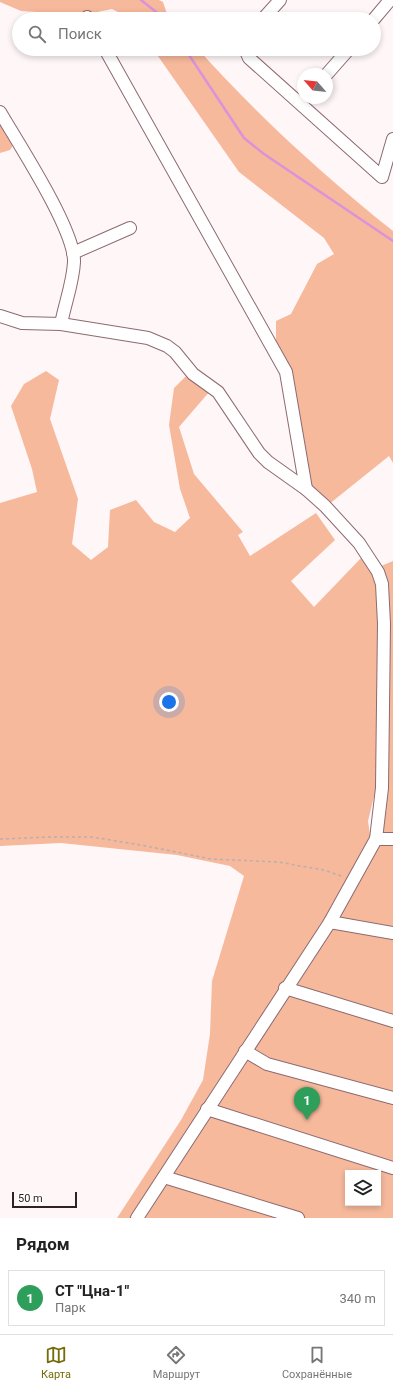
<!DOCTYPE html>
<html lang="ru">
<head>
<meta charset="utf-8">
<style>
	:root { --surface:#fff; --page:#f6f6f6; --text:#222; --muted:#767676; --line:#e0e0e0; --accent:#746c08 }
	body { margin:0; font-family:Roboto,sans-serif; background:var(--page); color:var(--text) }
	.controls { position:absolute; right:12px; bottom:12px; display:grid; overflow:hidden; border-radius:0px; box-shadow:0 2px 6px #0003 }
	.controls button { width:36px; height:36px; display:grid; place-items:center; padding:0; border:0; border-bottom:1px solid var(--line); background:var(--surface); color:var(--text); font:20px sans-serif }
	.compass { position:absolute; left:297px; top:68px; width:36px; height:36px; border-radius:50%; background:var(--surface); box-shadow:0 2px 6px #0003; rotate:298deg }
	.scale { position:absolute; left:12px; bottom:10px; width:65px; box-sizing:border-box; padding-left:4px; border:2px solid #302124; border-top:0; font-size:11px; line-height:14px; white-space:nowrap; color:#302124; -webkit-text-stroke:3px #fff; paint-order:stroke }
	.you { position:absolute; left:169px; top:702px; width:14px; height:14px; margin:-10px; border:3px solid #fff; border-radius:50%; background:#1a73e8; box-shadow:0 0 0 6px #1a73e833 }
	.badge { display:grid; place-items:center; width:26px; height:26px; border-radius:50%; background:var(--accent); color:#fff; font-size:13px; font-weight:700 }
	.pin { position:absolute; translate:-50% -33px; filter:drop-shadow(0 1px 2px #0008) }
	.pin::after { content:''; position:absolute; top:21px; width:14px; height:12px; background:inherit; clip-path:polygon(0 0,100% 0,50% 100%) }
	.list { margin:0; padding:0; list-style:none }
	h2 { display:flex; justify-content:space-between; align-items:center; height:52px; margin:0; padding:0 16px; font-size:17px }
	h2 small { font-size:13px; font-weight:400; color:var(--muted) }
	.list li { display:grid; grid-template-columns:26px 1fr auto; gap:12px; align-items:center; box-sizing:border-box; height:56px; margin:0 8px 8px; padding:0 8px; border:1px solid var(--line); border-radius:0px }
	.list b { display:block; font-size:15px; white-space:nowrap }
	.list p { margin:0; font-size:13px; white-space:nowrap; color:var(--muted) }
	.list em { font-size:13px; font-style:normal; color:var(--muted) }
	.icon { flex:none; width:22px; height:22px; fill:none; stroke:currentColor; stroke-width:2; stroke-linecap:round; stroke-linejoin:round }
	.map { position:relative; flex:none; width:393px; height:1218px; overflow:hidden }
	.search { position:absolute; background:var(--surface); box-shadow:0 2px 6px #0003; left:12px; right:12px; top:12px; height:44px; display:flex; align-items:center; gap:10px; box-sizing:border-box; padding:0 14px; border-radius:22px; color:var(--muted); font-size:15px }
	.sheet { height:116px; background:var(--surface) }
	nav { display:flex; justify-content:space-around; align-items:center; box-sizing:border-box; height:56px; border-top:1px solid var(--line); background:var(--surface); font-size:11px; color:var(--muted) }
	nav a { display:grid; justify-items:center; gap:2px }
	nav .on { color:var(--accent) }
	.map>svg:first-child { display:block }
	.green { fill:#f6b99c; fill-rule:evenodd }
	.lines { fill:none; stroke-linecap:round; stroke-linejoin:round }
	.stream { stroke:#da93d9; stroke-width:2.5 }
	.minor-casing { stroke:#8d6a70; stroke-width:14 }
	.path { stroke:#b9aeb0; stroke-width:1.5; stroke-dasharray:3 3; stroke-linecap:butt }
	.minor { stroke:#fff; stroke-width:12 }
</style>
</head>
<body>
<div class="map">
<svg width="393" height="1218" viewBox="0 0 393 1218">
	<rect width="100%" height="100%" fill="#fff6f8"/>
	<g class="green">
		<path d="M0,0H159L163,2L167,14L171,19H132L112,9L82,15L21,11L0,2Z"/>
		<path d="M153,49H198C258,116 323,175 393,231V463L389,456L328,505L311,484L287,370L276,341V321L291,314L317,264L334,254L324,238L239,172Z"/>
		<path d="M0,120L14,144L10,150L0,153Z"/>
		<path d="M46,371L59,380L50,419L78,499L72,544L91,560L108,547L110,510L136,500L154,522L175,532L190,518L180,489L169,425L174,388L187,375L210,391L179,427L194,474L243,532L238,535L250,556L316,513L335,540L291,581L314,607L362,557L376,580L382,627L376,788L368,821L371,842L329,912L132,1218H117L181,1120L203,1080L210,1034L212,981L244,876L230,866L177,855L61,843L0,846V503L37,492L32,469L11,406L24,384Z"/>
		<path d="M393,561V836H381L383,764L389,763V623L381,566Z"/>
		<path d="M393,842V930L340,919L337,915L377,844Z"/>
		<path d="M334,928L393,937V1218H145L323,937ZM348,1173H378V1203H348Z"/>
	</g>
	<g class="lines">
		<g class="stream">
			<path d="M141,0L165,19"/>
			<path d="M185,49L244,138L264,154L393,241"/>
		</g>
		<defs>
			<g id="minor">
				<path d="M87,17L88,19"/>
				<path d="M263,19L280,0"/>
				<path d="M374,19L390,0"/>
				<path d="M105,49L286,372L306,489"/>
				<path d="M245,49L249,58L382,177L393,139"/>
				<path d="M327,74L349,49"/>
				<path d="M0,112C18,143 75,230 74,262C73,283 65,303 61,324"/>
				<path d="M73,253L130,228"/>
				<path d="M0,316L22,323L61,324L148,338L167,346L175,352L193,374L218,392L259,453L268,462L306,489L325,506L359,543L378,572L382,584L384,624L382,788L376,839L330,922L137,1218"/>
				<path d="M376,839H393"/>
				<path d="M330,922L393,933"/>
				<path d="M285,988L393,1021"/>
				<path d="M245,1051L267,1064L393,1098"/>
				<path d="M207,1109L393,1168"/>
				<path d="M164,1177L298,1218"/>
			</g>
		</defs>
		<use href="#minor" class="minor-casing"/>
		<path class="path" d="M0,839L49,837H92L141,845L211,859L278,862L324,870L344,877"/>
		<use href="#minor" class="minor"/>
	</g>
</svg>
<div class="controls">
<button><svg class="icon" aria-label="layers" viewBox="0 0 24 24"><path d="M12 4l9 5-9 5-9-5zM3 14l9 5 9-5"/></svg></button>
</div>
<svg class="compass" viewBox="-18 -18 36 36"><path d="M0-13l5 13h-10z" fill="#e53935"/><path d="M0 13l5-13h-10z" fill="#767676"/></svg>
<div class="scale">50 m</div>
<div class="you"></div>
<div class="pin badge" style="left:307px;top:1120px;background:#2e9e5b">1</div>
<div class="search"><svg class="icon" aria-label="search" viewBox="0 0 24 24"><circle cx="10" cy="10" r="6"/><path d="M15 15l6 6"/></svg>Поиск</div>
</div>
<section class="sheet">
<h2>Рядом<small></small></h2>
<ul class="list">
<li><span class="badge" style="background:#2e9e5b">1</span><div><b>СТ &quot;Цна-1&quot;</b><p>Парк</p></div><em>340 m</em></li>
</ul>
</section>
<nav>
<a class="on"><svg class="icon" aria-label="map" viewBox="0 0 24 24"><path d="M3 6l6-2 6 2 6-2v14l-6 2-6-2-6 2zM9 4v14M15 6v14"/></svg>Карта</a>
<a><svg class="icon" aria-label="directions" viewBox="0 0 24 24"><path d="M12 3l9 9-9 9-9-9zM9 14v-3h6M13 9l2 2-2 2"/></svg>Маршрут</a>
<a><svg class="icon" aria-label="saved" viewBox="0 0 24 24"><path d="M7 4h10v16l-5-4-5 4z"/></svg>Сохранённые</a>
</nav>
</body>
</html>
